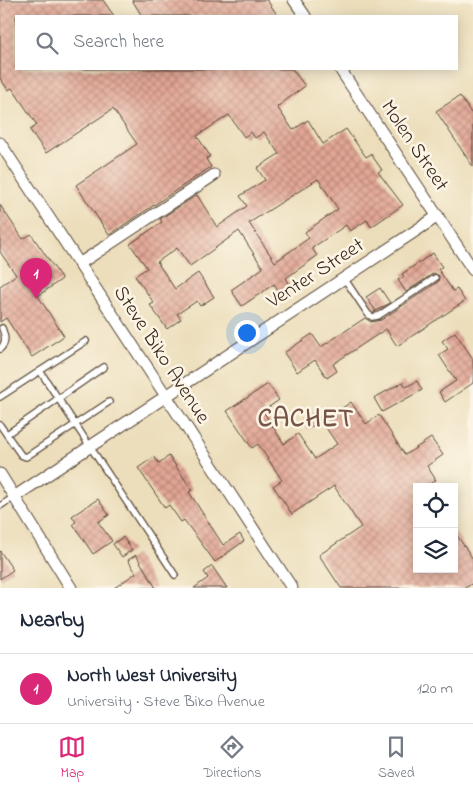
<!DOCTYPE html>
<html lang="en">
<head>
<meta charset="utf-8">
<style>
	:root { --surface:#fff; --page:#f2f2f3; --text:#1f2937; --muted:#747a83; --line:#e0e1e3; --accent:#db2777 }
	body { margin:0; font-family:"Indie Flower",sans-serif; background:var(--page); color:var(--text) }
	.controls { position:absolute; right:15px; bottom:15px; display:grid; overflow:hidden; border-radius:0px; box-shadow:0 2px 12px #0003 }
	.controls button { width:45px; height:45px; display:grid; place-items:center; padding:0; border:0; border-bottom:1px solid var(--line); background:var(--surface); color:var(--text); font:25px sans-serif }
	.you { position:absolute; left:246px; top:332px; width:18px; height:18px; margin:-12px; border:4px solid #fff; border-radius:50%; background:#1a73e8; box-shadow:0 0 0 8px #1a73e833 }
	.badge { display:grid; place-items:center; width:32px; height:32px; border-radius:50%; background:var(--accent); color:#fff; font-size:16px; font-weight:700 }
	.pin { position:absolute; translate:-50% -41px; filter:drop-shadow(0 1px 2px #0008) }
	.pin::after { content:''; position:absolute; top:26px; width:18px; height:15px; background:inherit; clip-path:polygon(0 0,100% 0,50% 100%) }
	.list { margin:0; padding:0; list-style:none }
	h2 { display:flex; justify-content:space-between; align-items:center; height:65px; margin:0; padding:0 20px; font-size:21px }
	h2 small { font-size:16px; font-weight:400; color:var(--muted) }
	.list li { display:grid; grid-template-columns:32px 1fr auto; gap:15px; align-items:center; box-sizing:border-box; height:70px; padding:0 20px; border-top:1px solid var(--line) }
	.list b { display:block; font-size:19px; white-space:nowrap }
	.list p { margin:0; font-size:16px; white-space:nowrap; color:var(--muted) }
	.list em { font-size:16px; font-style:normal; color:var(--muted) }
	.icon { flex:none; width:28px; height:28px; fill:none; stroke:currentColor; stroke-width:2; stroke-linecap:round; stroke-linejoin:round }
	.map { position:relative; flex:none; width:473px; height:588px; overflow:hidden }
	.search { position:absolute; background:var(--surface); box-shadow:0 2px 12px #0003; left:15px; right:15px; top:15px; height:55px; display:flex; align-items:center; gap:12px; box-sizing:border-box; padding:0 18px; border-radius:0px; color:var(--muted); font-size:19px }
	.sheet { height:135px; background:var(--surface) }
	nav { display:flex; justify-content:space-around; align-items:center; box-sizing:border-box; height:70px; border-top:1px solid var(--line); background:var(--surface); font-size:14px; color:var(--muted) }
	nav a { display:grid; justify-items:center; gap:2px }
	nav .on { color:var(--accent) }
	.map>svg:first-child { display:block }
	.building { fill:url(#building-cross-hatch); fill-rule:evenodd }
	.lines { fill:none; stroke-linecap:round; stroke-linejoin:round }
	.lane-casing { stroke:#564536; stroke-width:8 }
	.street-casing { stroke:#564536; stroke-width:13 }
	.lane { stroke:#fff; stroke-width:5.5 }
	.street { stroke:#fff; stroke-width:11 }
	.labels { text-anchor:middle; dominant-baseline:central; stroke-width:5; stroke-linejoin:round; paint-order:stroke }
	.street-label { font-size:21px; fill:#3b2a1e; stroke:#fcf5e5 }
	.district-label { font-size:26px; font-weight:bold; letter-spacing:1px; fill:#755548; stroke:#fcf5e5 }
</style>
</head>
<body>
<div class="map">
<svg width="473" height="588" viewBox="0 0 473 588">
	<defs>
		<pattern id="building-cross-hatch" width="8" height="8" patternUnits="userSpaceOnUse" patternTransform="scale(1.25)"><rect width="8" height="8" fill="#e2a695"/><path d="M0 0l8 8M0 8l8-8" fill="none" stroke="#b88779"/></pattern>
	</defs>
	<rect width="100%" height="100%" fill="#fcf5e5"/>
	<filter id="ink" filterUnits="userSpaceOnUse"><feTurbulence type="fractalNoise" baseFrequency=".02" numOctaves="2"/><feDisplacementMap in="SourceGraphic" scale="10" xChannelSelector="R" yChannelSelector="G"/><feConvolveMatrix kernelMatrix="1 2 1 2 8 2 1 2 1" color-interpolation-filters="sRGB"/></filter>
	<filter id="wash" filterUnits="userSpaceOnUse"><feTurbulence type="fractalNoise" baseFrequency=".0096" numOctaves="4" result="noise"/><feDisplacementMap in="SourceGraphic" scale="20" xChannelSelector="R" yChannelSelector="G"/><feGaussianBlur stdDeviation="1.12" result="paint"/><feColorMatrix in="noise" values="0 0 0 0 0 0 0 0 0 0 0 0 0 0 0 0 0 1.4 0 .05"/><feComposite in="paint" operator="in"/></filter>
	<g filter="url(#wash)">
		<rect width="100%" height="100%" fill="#ecdebb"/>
		<g id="blocks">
			<g class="building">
				<path d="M0,0H103L114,16H16V69H292L305,86L277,107L293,130L308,120L323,144L346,129L366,157L371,154L382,170L378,172L403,205L371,227L367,220L350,231L346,225L312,248L317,256L286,278L290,285L279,293L274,284L242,306L231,290L263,268L239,231L190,266L177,248L157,262L175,289L198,273L214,297L200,306L197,301L177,314L181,319L167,329L150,305L154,303L135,276L147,268L130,244L162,222L160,219L197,195L217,227L247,206L240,196L265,180L257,168L279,154L264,132L255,138L251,132L244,137L229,115L197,136L210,156L206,159L211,167L109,235L76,185L137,144L113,109L46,153L30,130L37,125L12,88L8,90L0,78ZM318,179L338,209L305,232L309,238L275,262L249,223Z"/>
				<path d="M132,0H267L278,16H142Z"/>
				<path d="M460,96L473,116V167L436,111Z"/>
				<path d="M0,205L23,239L31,234L62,279L38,296L64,336L32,357L6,318L0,322V286L16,275L0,252Z"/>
				<path d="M433,253L442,267L438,269L453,291L457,289L465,301L397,346L386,329L333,364L337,371L327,378L315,360L297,372L284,353L312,334L321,347L365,318L371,322L381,320L438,282L439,276L434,273L406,292L398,280L404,277L402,274Z"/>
				<path d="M380,288L390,303L374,312L376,311L366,297Z"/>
				<path d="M455,332L473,359V383L445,402L439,392L456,381L439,355L448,349L442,341Z"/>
				<path d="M417,381L422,390L382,412L374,398L403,382L406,387Z"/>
				<path d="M268,384L279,400L263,411L284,444L298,434L315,459L337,444L322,422L351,402L366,424L379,415L405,455L431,438L443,455L427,466L436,480L425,487H417V569H454V531L473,559V583L465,588H341L319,555L361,527L334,486L292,514L273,486L282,480L258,444L252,448L227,411Z"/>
				<path d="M316,412L321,420L308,429L302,421Z"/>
				<path d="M169,456L192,490L189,492L223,545L240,534L244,541L215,562L184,520L181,522L169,505L165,508L138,468L154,457L159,463Z"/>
				<path d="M98,499L109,515L98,522L112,541L93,554L73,524L76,522L72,516Z"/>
				<path d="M123,537L132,550L122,557L113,544Z"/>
				<path d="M0,551L13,570L0,579Z"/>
				<path d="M136,555L156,588H114L136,573L128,560Z"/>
				<path d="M212,566L227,588H194L208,578L204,572Z"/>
			</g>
		</g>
	</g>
	<g filter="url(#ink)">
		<use href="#blocks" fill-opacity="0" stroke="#564536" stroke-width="1"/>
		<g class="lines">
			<defs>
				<g id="lane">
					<path d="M344,278L368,314L372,317L378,316L435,278"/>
					<path d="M0,349C7,342 5,336 2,328"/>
					<path d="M40,371L175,575"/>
					<path d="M0,397L86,341"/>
					<path d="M0,425L21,455L26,457L109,402"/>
					<path d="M7,434L104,367"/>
					<path d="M0,506L14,497"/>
				</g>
				<g id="street">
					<path d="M294,0L305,16"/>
					<path d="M340,69L473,270"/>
					<path d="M0,143L292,588"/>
					<path d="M79,264L214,175"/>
					<path d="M0,474L71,588"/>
					<path d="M14,497L438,216"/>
				</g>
			</defs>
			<use href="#lane" class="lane-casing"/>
			<use href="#street" class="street-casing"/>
			<use href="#lane" class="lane"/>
			<use href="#street" class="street"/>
		</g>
	</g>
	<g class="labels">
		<g class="street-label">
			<text transform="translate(414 146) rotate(56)">Molen Street</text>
			<text transform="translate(316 274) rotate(-33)">Venter Street</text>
			<text transform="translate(161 355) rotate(57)">Steve Biko Avenue</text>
		</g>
		<g class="district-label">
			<text x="306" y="420">CACHET</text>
		</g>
	</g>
</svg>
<div class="controls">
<button><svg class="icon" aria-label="locate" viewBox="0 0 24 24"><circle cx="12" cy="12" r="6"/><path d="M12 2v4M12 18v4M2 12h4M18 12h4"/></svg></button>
<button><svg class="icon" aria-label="layers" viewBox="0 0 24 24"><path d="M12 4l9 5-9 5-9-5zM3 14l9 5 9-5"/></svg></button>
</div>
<div class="you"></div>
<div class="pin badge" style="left:36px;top:299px">1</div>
<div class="search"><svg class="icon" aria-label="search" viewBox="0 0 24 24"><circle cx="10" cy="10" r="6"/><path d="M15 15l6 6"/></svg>Search here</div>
</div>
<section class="sheet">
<h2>Nearby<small></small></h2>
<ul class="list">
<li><span class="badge">1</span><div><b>North West University</b><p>University · Steve Biko Avenue</p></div><em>120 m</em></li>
</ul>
</section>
<nav>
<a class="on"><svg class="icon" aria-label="map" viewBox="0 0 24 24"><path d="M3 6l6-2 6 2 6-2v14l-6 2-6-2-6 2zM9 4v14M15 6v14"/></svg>Map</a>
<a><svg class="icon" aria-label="directions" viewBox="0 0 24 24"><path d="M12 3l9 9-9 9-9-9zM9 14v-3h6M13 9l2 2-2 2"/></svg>Directions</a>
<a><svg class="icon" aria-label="saved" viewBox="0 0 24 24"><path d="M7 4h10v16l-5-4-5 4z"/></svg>Saved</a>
</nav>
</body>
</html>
